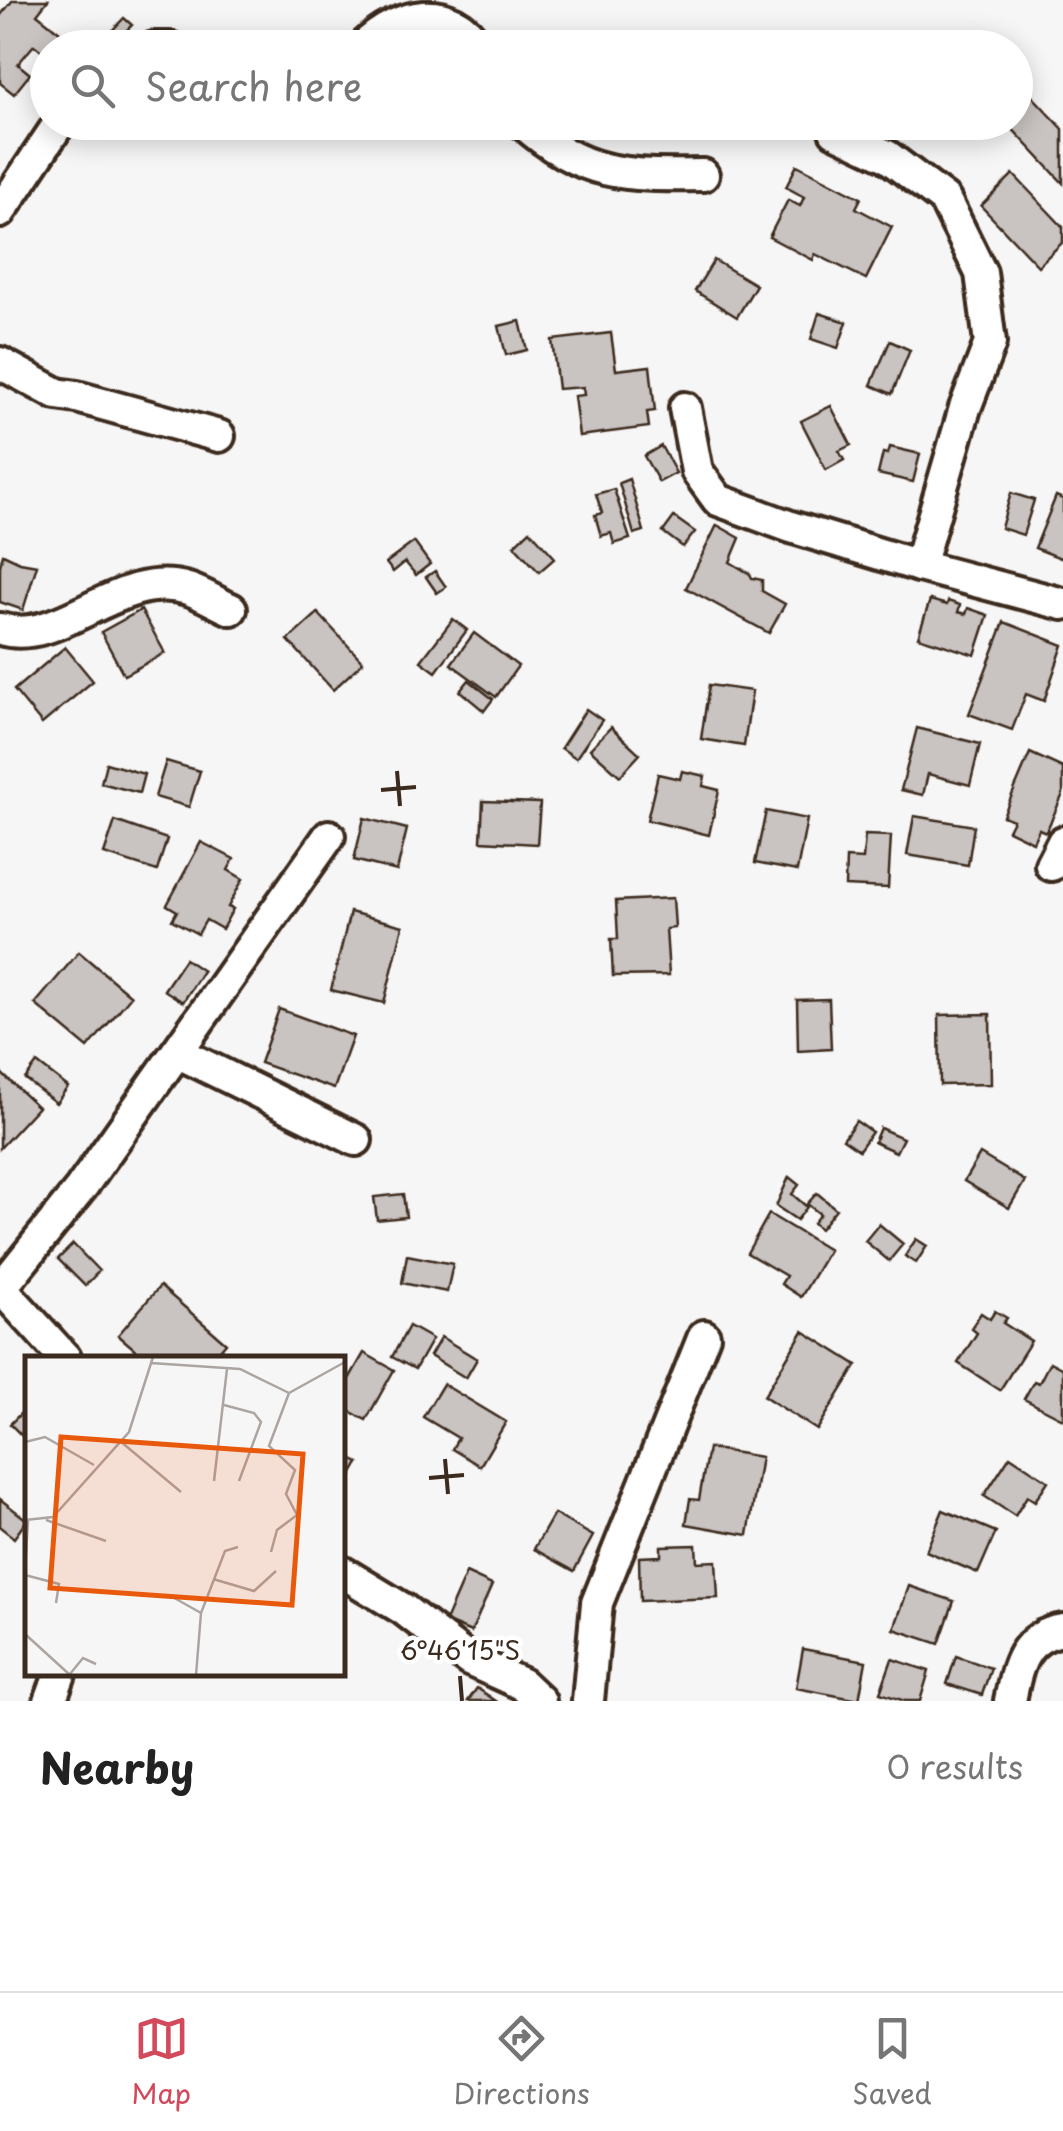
<!DOCTYPE html>
<html lang="en">
<head>
<meta charset="utf-8">
<style>
	:root { --surface:#fff; --page:#f2f2f2; --text:#222; --muted:#767676; --line:#e0e0e0; --accent:#d1495b }
	body { margin:0; font-family:"Playpen Sans",sans-serif; background:var(--page); color:var(--text) }
	.list { margin:0; padding:0; list-style:none }
	h2 { display:flex; justify-content:space-between; align-items:center; height:130px; margin:0; padding:0 40px; font-size:42px }
	h2 small { font-size:32px; font-weight:400; color:var(--muted) }
	.icon { flex:none; width:55px; height:55px; fill:none; stroke:currentColor; stroke-width:2; stroke-linecap:round; stroke-linejoin:round }
	.map { position:relative; flex:none; width:1063px; height:1701px; overflow:hidden }
	.search { position:absolute; background:var(--surface); box-shadow:0 5px 25px #0003; left:30px; right:30px; top:30px; height:110px; display:flex; align-items:center; gap:25px; box-sizing:border-box; padding:0 35px; border-radius:55px; color:var(--muted); font-size:38px }
	.sheet { height:290px; background:var(--surface) }
	nav { display:flex; justify-content:space-around; align-items:center; box-sizing:border-box; height:140px; border-top:2px solid var(--line); background:var(--surface); font-size:28px; color:var(--muted) }
	nav a { display:grid; justify-items:center; gap:5px }
	nav .on { color:var(--accent) }
	.map>svg:first-child { display:block }
	.building { fill:#c9c3c1; stroke:#3b2a1e; stroke-width:2.5 }
	.lines { fill:none; stroke-linecap:round; stroke-linejoin:round }
	.minor-casing { stroke:#3b2a1e; stroke-width:38 }
	.minor { stroke:#fff; stroke-width:30 }
	.ticks { fill:none; stroke:#3b2a1e; stroke-width:4 }
	.inset-road { fill:none; stroke:#aca4a0; stroke-width:2.5 }
	.view { fill:#e8590c; fill-opacity:0.15; stroke:#e8590c; stroke-width:5 }
	.inset-edge { fill:none; stroke:#3b2a1e; stroke-width:5 }
	.ticks-label { font-size:25px; text-anchor:middle; fill:#3b2a1e; stroke:#fff; stroke-width:9; stroke-linejoin:round; paint-order:stroke }
</style>
</head>
<body>
<div class="map">
<svg width="1063" height="1701" viewBox="0 0 1063 1701">
	<rect width="100%" height="100%" fill="#f7f6f6"/>
	<filter id="ink" filterUnits="userSpaceOnUse"><feTurbulence type="fractalNoise" baseFrequency=".01" numOctaves="2"/><feDisplacementMap in="SourceGraphic" scale="20" xChannelSelector="R" yChannelSelector="G"/><feConvolveMatrix kernelMatrix="1 2 1 2 8 2 1 2 1" color-interpolation-filters="sRGB"/></filter>
	<g filter="url(#ink)">
		<g class="building">
			<path d="M13,0H48L37,14L61,33L44,53L34,45L18,64L30,74L14,94L0,83V16Z"/>
			<path d="M124,18L132,25L113,44L106,37Z"/>
			<path d="M1021,84L1063,129V183L1006,122H1016V89Z"/>
			<path d="M797,165L861,198L856,208L892,227L866,279L815,254L813,260L769,237L788,200L800,206L804,197L786,187Z"/>
			<path d="M1013,174L1063,227V242L1038,266L981,206Z"/>
			<path d="M714,260L756,285L737,317L695,291Z"/>
			<path d="M819,313L847,322L838,348L811,339Z"/>
			<path d="M520,321L527,350L506,355L499,326Z"/>
			<path d="M611,333L616,370L650,366L655,411L647,412L649,427L579,436L574,396L584,395L583,387L558,389L552,340Z"/>
			<path d="M890,341L910,350L892,394L871,385Z"/>
			<path d="M831,406L851,445L839,451L844,460L826,470L801,421Z"/>
			<path d="M661,446L676,473L659,482L644,456Z"/>
			<path d="M890,447L920,454L913,482L878,474L883,453L888,454Z"/>
			<path d="M629,479L644,531L634,534L619,483Z"/>
			<path d="M614,489L630,539L614,544L611,533L601,536L595,515L602,513L596,494Z"/>
			<path d="M1011,493L1034,500L1023,535L1001,528Z"/>
			<path d="M1056,496L1063,499V559L1035,548Z"/>
			<path d="M674,517L695,532L683,547L663,532Z"/>
			<path d="M717,525L740,538L730,562L750,574L752,578L762,580V591L785,604L769,633L686,588Z"/>
			<path d="M530,530L555,558L539,572L514,545Z"/>
			<path d="M414,542L430,564L416,575L405,562L393,572L386,563Z"/>
			<path d="M3,554L20,562L37,565L23,610L0,602V566Z"/>
			<path d="M435,571L446,587L437,593L426,577Z"/>
			<path d="M930,600L947,605L948,601L960,605L958,612L966,614L968,608L988,615L975,655L918,637Z"/>
			<path d="M141,610L165,653L124,675L101,632Z"/>
			<path d="M318,613L363,662L333,690L288,640Z"/>
			<path d="M453,619L467,630L436,672L421,661Z"/>
			<path d="M1004,622L1063,645L1044,701L1026,694L1012,730L969,714Z"/>
			<path d="M474,633L518,666L496,697L451,664Z"/>
			<path d="M65,647L93,681L42,724L14,690Z"/>
			<path d="M469,680L493,699L484,711L460,691Z"/>
			<path d="M709,685L752,691L744,746L701,739Z"/>
			<path d="M586,709L602,720L576,758L561,748Z"/>
			<path d="M611,727L640,754L620,776L590,749Z"/>
			<path d="M917,728L980,744L970,785L928,774L923,795L901,790Z"/>
			<path d="M1030,753L1063,768V794L1046,832L1039,829L1033,842L1008,830L1013,820L1003,816Z"/>
			<path d="M166,761L200,771L189,807L155,797Z"/>
			<path d="M106,763L144,774L139,793L101,783Z"/>
			<path d="M682,771L705,776L703,786L719,790L709,835L647,820L658,774L680,779Z"/>
			<path d="M483,801L540,803L537,844L481,841Z"/>
			<path d="M766,811L807,819L797,871L755,863Z"/>
			<path d="M914,816L974,826L968,865L907,855Z"/>
			<path d="M364,818L407,829L397,871L354,860Z"/>
			<path d="M115,821L167,839L157,871L104,854Z"/>
			<path d="M865,835L891,836L888,888L845,886L846,858L863,859Z"/>
			<path d="M201,842L234,859L228,870L243,879L228,907L233,909L222,929L206,920L198,934L172,920L177,911L167,905Z"/>
			<path d="M673,898L675,928L666,929L669,975L613,976L611,939H618L616,901Z"/>
			<path d="M350,912L403,926L384,1003L331,990Z"/>
			<path d="M79,952L131,996L88,1048L35,1004Z"/>
			<path d="M185,959L203,971L183,1002L164,990Z"/>
			<path d="M829,999L831,1049L798,1051L797,1000Z"/>
			<path d="M279,1009L353,1036L334,1089L260,1063Z"/>
			<path d="M990,1014L991,1084L940,1085L939,1015Z"/>
			<path d="M37,1063L68,1087L56,1103L25,1079Z"/>
			<path d="M0,1072L38,1107L0,1148Z"/>
			<path d="M856,1121L872,1132L859,1150L843,1139Z"/>
			<path d="M880,1128L903,1138L896,1152L874,1142Z"/>
			<path d="M980,1154L1025,1181L1009,1208L964,1181Z"/>
			<path d="M789,1177L799,1185L792,1194L807,1207L797,1220L776,1206Z"/>
			<path d="M817,1193L836,1209L820,1229L813,1223L820,1214L807,1204Z"/>
			<path d="M403,1194L406,1217L377,1220L374,1197Z"/>
			<path d="M769,1214L829,1250L801,1297L781,1284L786,1276L747,1253Z"/>
			<path d="M879,1224L903,1244L889,1261L865,1241Z"/>
			<path d="M916,1239L927,1246L916,1263L905,1256Z"/>
			<path d="M73,1244L99,1271L85,1286L58,1259Z"/>
			<path d="M407,1255L453,1264L447,1292L402,1283Z"/>
			<path d="M160,1286L226,1343L213,1358H145L118,1335Z"/>
			<path d="M995,1311L1007,1318L1003,1323L1031,1341L1000,1390L958,1363L977,1333L971,1328L981,1313L990,1319Z"/>
			<path d="M409,1326L432,1339L415,1369L392,1357Z"/>
			<path d="M803,1331L857,1365L817,1430L764,1396Z"/>
			<path d="M441,1337L477,1359L466,1378L430,1356Z"/>
			<path d="M364,1353L394,1370L366,1420L342,1407V1391Z"/>
			<path d="M1050,1362L1063,1369V1419L1024,1399L1034,1381L1039,1383Z"/>
			<path d="M443,1384L506,1422L480,1466L452,1449L458,1438L423,1417Z"/>
			<path d="M28,1406V1442L10,1424Z"/>
			<path d="M708,1448L761,1457L748,1535L686,1524L690,1499L699,1500Z"/>
			<path d="M342,1454L359,1463L342,1493Z"/>
			<path d="M1010,1456L1048,1481L1035,1501L1027,1496L1015,1516L984,1496Z"/>
			<path d="M0,1499L27,1520L14,1538L0,1527Z"/>
			<path d="M943,1510L996,1532L978,1573L926,1551Z"/>
			<path d="M554,1514L593,1536L574,1571L534,1549Z"/>
			<path d="M696,1545L697,1562L716,1561L718,1598L640,1601L639,1557L661,1556V1546Z"/>
			<path d="M466,1573L492,1585L471,1632L445,1621Z"/>
			<path d="M909,1586L954,1601L939,1644L894,1629Z"/>
			<path d="M803,1649L866,1661L859,1700L796,1688Z"/>
			<path d="M956,1656L991,1668L982,1695L947,1684Z"/>
			<path d="M892,1659L929,1671L920,1701H905L880,1693Z"/>
			<path d="M477,1688L496,1701H468Z"/>
		</g>
		<g class="lines">
			<defs>
				<g id="minor">
					<path d="M154,48H170"/>
					<path d="M362,48C399,13 450,0 479,48"/>
					<path d="M522,122C582,177 627,176 703,175"/>
					<path d="M835,131L887,156L945,200L981,273L990,343L965,408L919,566"/>
					<path d="M0,212L60,122"/>
					<path d="M0,363L57,394L77,397L219,436"/>
					<path d="M685,408L697,471L718,500L791,527L919,566L1063,604"/>
					<path d="M0,629C63,647 118,568 188,589C203,594 217,603 231,609"/>
					<path d="M1051,865L1063,842"/>
					<path d="M177,1052L356,1140"/>
					<path d="M0,1287L65,1358"/>
					<path d="M1,1288L81,1188L329,836"/>
					<path d="M342,1572L403,1609L469,1660L522,1684L540,1701"/>
					<path d="M50,1701L60,1674"/>
					<path d="M588,1701L597,1603L704,1336"/>
					<path d="M1010,1701C1017,1666 1023,1636 1063,1630"/>
				</g>
			</defs>
			<use href="#minor" class="minor-casing"/>
			<use href="#minor" class="minor"/>
		</g>
	</g>
	<path class="ticks" d="M397,771L400,806M381,790L416,787M445,1459L448,1494M429,1478L464,1475M460,1676L462,1701"/>
	<g transform="translate(25 1356)">
		<rect width="320" height="320" fill="#f7f6f6"/>
		<path class="inset-road" d="M126,7L215,13L264,37L244,90L270,114L261,138L272,159L252,174L246,196M264,37L320,6M199,49L229,57L236,66L214,125M95,85L156,136M0,86L20,81L69,109M189,125L202,13M0,164L28,161L104,76L128,1M21,164L81,185M0,215L3,165M0,219L34,228L31,247M188,223L229,235L251,215M144,239L176,257M0,278L45,319M45,318L58,302L71,308M171,319L176,257L200,195L213,191"/>
		<path class="view" d="M36,81L278,98L267,249L25,232Z"/>
		<rect width="320" height="320" class="inset-edge"/>
	</g>
	<g class="ticks-label">
		<text x="460" y="1660">6°46'15"S</text>
	</g>
</svg>
<div class="search"><svg class="icon" aria-label="search" viewBox="0 0 24 24"><circle cx="10" cy="10" r="6"/><path d="M15 15l6 6"/></svg>Search here</div>
</div>
<section class="sheet">
<h2>Nearby<small>0 results</small></h2>
<ul class="list">
</ul>
</section>
<nav>
<a class="on"><svg class="icon" aria-label="map" viewBox="0 0 24 24"><path d="M3 6l6-2 6 2 6-2v14l-6 2-6-2-6 2zM9 4v14M15 6v14"/></svg>Map</a>
<a><svg class="icon" aria-label="directions" viewBox="0 0 24 24"><path d="M12 3l9 9-9 9-9-9zM9 14v-3h6M13 9l2 2-2 2"/></svg>Directions</a>
<a><svg class="icon" aria-label="saved" viewBox="0 0 24 24"><path d="M7 4h10v16l-5-4-5 4z"/></svg>Saved</a>
</nav>
</body>
</html>
